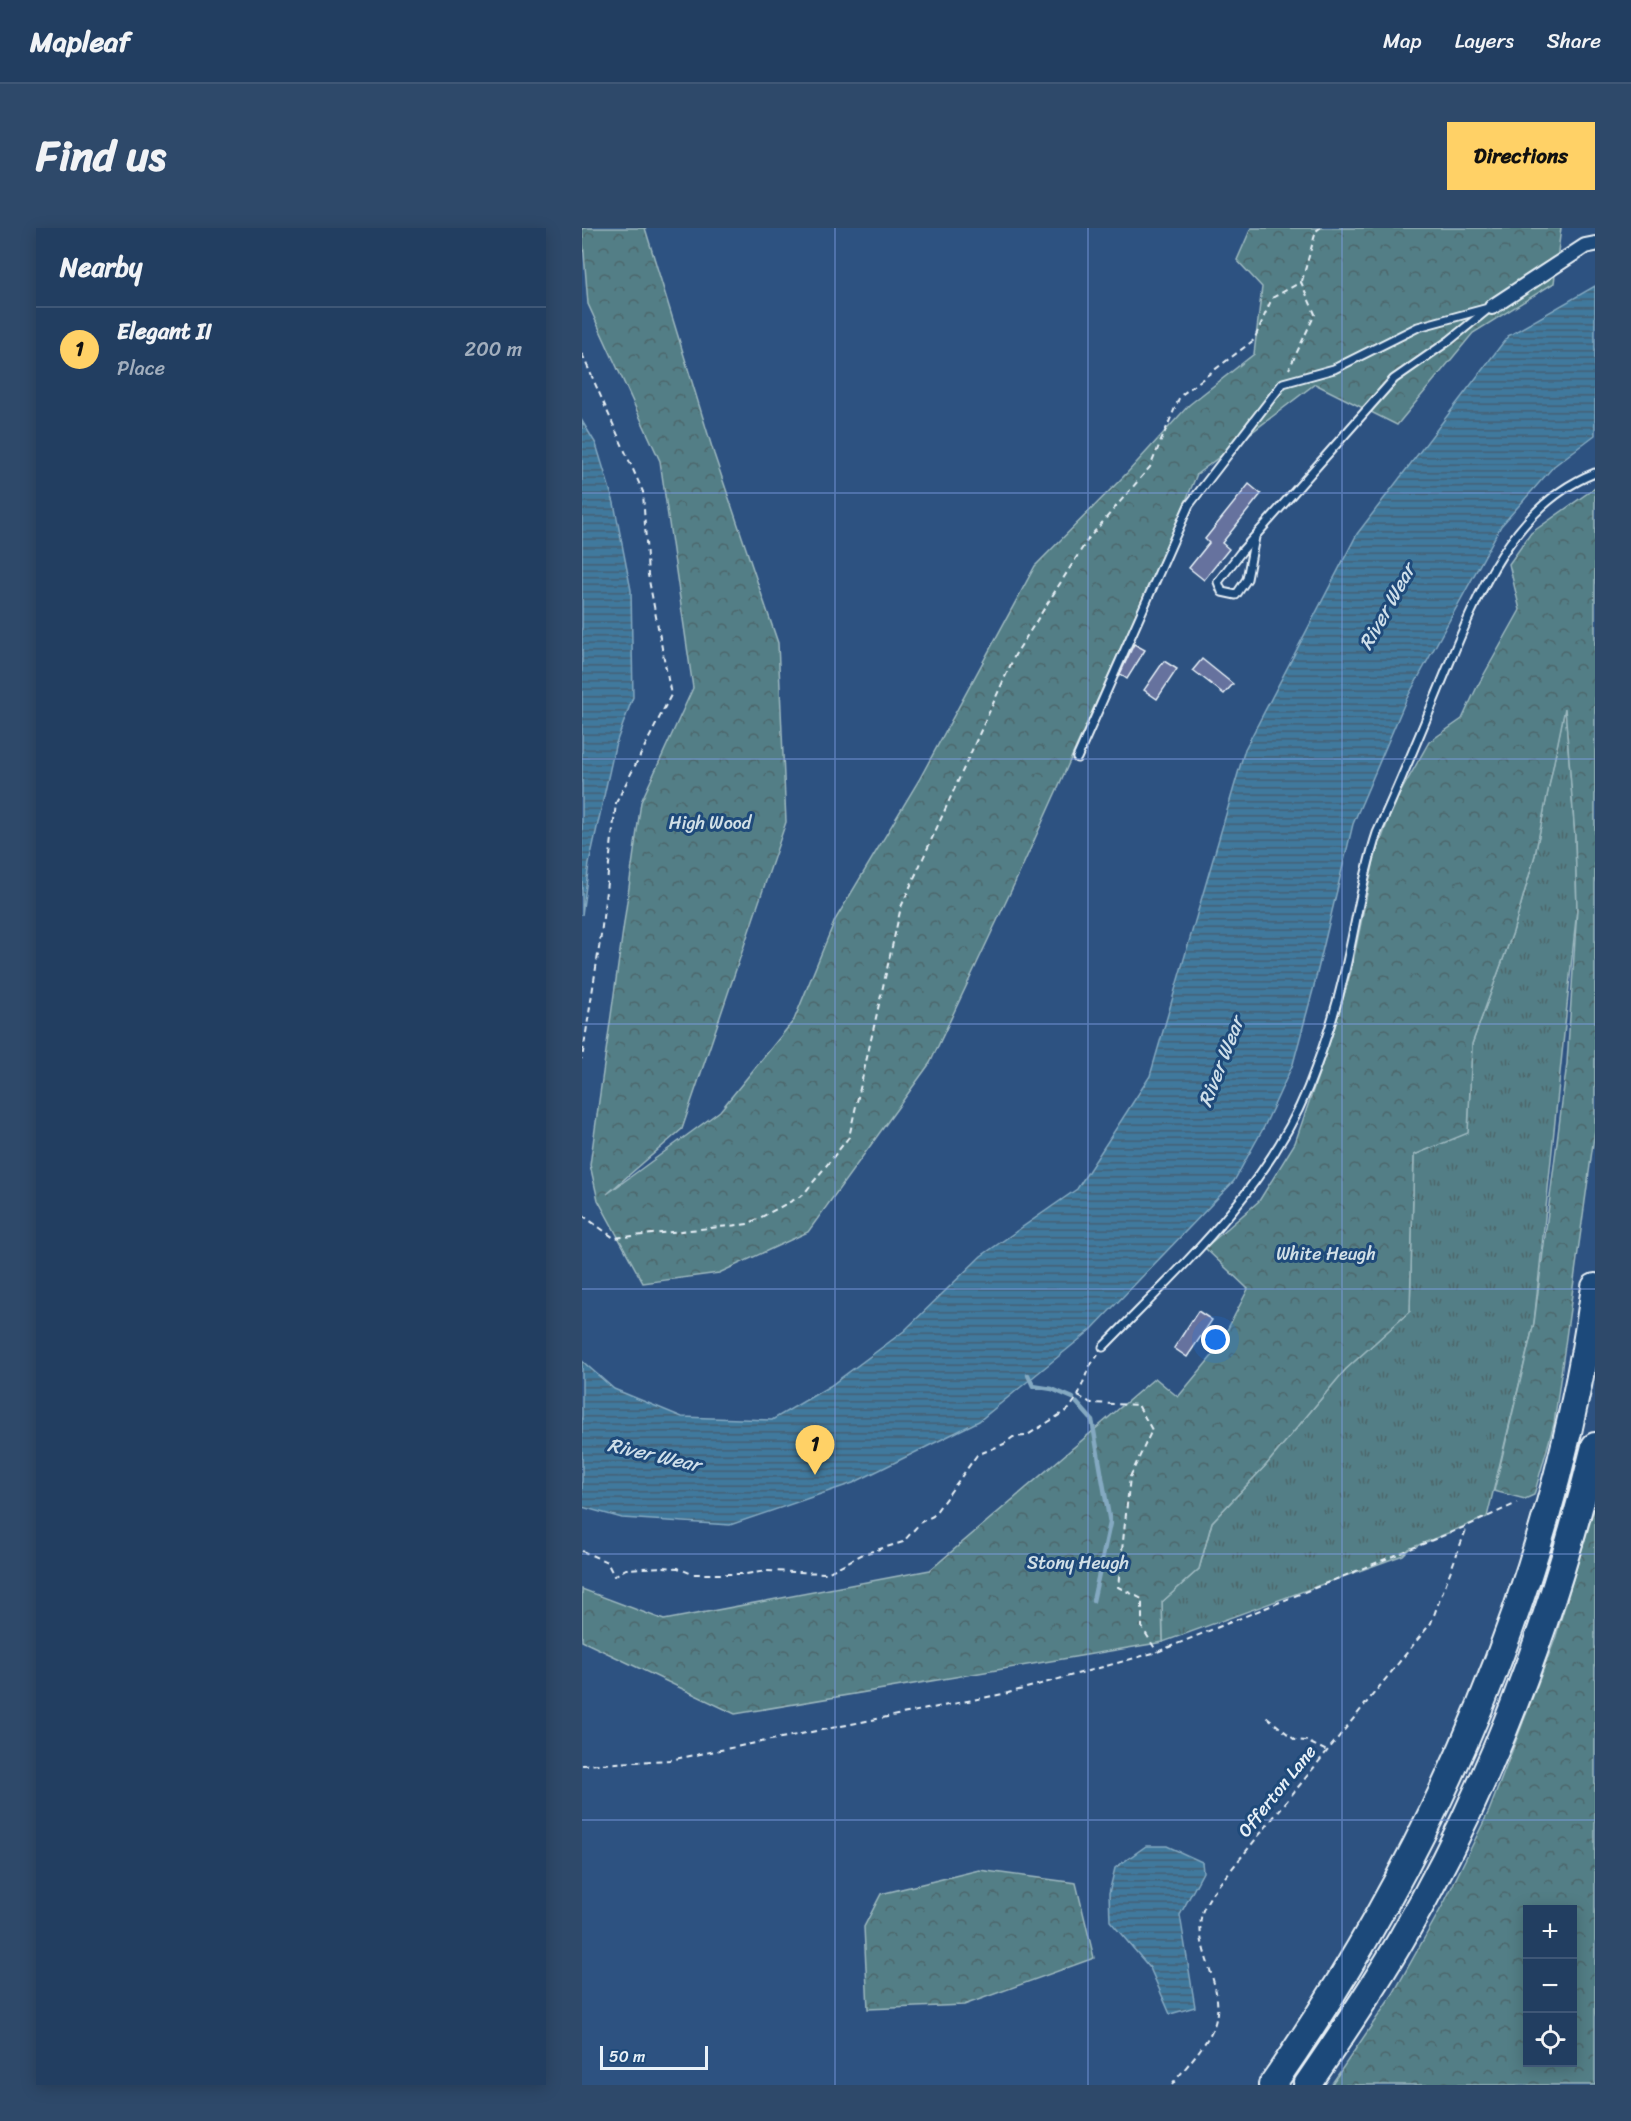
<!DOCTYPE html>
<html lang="en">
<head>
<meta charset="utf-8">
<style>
	:root { --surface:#223e61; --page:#2e496a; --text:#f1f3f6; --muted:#a2aebd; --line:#3f5776; --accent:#ffd166 }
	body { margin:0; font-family:Sriracha,sans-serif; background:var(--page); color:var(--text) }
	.controls { position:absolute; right:18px; bottom:18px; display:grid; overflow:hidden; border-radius:0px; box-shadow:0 3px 15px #0003 }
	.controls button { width:54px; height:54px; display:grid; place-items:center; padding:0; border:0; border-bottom:2px solid var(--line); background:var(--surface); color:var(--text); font:30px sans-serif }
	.scale { position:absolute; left:18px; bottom:15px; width:108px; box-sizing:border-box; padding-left:6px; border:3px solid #e8f1f8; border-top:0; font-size:16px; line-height:21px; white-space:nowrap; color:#e8f1f8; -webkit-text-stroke:4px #1f4a7a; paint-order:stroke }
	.you { position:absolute; left:634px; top:1112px; width:21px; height:21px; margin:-15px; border:4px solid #fff; border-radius:50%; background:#1a73e8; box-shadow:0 0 0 9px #1a73e833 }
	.badge { display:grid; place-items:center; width:39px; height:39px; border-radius:50%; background:var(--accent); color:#111; font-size:20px; font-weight:700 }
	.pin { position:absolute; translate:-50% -50px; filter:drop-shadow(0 2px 3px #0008) }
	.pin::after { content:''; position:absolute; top:32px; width:21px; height:18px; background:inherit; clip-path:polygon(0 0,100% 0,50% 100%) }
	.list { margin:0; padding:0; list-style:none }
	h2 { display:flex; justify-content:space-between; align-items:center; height:78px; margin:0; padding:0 24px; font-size:26px }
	h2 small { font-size:20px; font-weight:400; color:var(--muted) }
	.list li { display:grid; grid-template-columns:39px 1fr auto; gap:18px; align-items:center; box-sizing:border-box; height:84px; padding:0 24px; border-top:2px solid var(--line) }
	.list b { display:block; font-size:22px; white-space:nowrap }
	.list p { margin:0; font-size:20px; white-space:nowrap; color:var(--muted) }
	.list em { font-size:20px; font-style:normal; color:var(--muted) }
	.icon { flex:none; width:33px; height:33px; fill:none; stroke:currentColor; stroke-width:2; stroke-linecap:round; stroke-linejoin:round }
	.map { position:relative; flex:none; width:1013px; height:1857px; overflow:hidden; border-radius:0px }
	header { display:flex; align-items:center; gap:36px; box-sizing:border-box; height:84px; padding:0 30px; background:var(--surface); border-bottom:2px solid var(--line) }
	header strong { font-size:28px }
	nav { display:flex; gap:33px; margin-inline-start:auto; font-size:21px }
	.intro { display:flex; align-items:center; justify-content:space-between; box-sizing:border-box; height:144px; padding:0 36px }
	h1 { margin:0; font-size:42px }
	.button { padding:15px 27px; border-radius:0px; background:var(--accent); color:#111; font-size:21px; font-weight:700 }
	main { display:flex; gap:36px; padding:0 36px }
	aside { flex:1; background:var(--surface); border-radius:0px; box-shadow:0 3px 15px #0003 }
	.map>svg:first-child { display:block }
	.grass { fill:url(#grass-tufts); stroke:#9db8bf; stroke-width:1.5 }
	.forest { fill:url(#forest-crowns); stroke:#9db8bf; stroke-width:1.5; fill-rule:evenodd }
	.water { fill:url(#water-rules); stroke:#84a9c1; stroke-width:1.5 }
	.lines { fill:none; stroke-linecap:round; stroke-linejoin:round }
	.stream { stroke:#84a9c1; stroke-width:4.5 }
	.building { fill:#66729e; stroke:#e8f1f8; stroke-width:1.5 }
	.lane-casing { stroke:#e8f1f8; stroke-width:11 }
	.street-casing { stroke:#e8f1f8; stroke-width:18 }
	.highway-casing { stroke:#e8f1f8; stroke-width:30 }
	.path { stroke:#e8f1f8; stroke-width:2; stroke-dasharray:6 4.5; stroke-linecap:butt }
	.lane { stroke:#1f4a7a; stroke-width:7 }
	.street { stroke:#1f4a7a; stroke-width:14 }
	.highway { stroke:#1f4a7a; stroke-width:26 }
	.grid { fill:none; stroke:#82a0e8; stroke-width:1.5; stroke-opacity:0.55 }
	.labels { text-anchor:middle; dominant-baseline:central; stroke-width:6; stroke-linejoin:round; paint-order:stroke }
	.park-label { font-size:18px; fill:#d2e0e7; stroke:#1f4a7a }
	.street-label { font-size:18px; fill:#e8f1f8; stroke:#1f4a7a }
	.water-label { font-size:20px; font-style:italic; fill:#cfdfea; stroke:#1f4a7a }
</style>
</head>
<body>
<header>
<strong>Mapleaf</strong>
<nav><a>Map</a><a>Layers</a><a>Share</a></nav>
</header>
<div class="intro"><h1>Find us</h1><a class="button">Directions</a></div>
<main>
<aside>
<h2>Nearby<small></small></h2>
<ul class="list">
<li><span class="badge">1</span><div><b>Elegant II</b><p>Place</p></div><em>200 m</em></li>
</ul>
</aside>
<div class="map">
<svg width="1013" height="1857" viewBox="0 0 1013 1857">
	<defs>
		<pattern id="grass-tufts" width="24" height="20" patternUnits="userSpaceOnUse" patternTransform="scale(1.5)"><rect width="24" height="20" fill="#527e86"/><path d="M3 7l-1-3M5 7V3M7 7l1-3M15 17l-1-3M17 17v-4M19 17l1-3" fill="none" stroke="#4d666b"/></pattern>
		<pattern id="forest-crowns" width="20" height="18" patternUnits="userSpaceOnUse" patternTransform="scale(1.5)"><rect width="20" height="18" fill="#527e86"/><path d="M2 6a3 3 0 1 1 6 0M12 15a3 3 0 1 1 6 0" fill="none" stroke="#4d666b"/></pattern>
		<pattern id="water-rules" width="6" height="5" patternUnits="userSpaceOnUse" patternTransform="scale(1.5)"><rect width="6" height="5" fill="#41799d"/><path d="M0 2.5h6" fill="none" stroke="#446074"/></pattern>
	</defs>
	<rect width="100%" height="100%" fill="#2d5281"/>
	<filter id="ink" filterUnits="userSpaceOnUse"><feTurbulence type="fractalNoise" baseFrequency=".0167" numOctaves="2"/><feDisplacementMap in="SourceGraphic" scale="12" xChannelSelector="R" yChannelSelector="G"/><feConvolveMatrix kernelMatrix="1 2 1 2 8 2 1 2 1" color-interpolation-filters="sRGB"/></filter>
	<g filter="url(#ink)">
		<path class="grass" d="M983,478L993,608L995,681L952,1095L905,1289L827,1321L821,1327L581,1414L580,1374L617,1341L630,1294L684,1237L763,1142L828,1083L832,927L886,904L890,816L931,704L953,627Z"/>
		<g class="forest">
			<path d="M0,0H63L132,226L196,415L204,594L100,901L25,966L138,883L212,792L253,692L337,552L453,338L545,245L607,177L672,126L680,59L655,32L669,0H979L972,55L891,105L815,197L733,156L615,246L593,299L437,646L348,835L226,1004L137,1045L61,1055L16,972L8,937L59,574L111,460L78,233L6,76Z"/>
			<path d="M1013,260V901L972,1196L952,1267L943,1271L912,1263L952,1095L985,835L995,681L993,608L983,480L953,627L931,704L890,816L886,905L832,927L828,1083L763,1142L684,1237L630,1294L617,1341L580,1374L581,1414L153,1486L0,1413V1361L82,1392L348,1342L573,1150L596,1169L635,1122L666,1061L623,1020L677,973L713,915L753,798L769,743L792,632L812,576L847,514L880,491L895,459L938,382L927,336L949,305Z"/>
			<path d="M1013,1278V1857H749L811,1766L863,1673L907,1583L973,1411ZM945,1682H990V1834H945Z"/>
			<path d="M397,1642L494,1655L512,1730L382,1777L286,1781L282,1699L299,1666Z"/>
		</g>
		<g class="water">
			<path d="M1013,58V207L972,238L919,298L824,472L771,596L731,762L711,836L682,899L652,953L509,1102L397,1193L271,1255L148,1297L40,1290L0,1279V1133L32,1161L100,1189L190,1192L248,1158L322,1103L399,1028L495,961L568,848L663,521L775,306L926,108Z"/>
			<path d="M0,193L14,216L32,275L49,362L51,469L33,518L7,636L0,687Z"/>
			<path d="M564,1618H585L620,1634L621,1644L598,1687L613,1779L588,1786L568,1740L528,1693L527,1665L533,1640Z"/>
		</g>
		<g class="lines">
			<g class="stream">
				<path d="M446,1147L451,1158L470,1161L491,1170"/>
				<path d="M495,1175L510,1192L528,1295L511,1373"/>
			</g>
		</g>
		<g class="building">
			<path d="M667,256L679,266L640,315L647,321L622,352L607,340L627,315L623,311Z"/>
			<path d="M552,416L563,422L545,451L538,446Z"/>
			<path d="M620,431L651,456L642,466L611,442Z"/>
			<path d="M582,433L595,441L575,471L562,462Z"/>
			<path d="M616,1083L630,1092L605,1129L592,1120Z"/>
		</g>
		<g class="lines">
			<defs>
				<g id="lane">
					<path d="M673,309L665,351L654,367L640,364L636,354L659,324L812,151L868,112L905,82"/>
					<path d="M495,530L607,277L701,155L752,141L836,99L910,79"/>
					<path d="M521,1119C597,1041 684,963 726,860C741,822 754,782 763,743C774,696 780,650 795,605C818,555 839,504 860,453C892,375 928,278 1013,245"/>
				</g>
				<path id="street" d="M910,79L1003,18L1013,16"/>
				<g id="highway">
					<path d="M690,1857C856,1618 972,1349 1013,1059"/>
					<path d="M725,1857C758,1809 790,1762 819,1712C909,1558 971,1390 1013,1218"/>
				</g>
			</defs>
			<use href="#lane" class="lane-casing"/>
			<use href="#street" class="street-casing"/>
			<use href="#highway" class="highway-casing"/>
			<g class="path">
				<path d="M720,53L734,3L738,0"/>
				<path d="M0,126L61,264L66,347L89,467L34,575L19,707L0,831"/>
				<path d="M0,987L32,1010L166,996L221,967L267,909L319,679L433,427L506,311L568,239L598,168L672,112L690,70L719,54L733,86L707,141"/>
				<path d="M496,1168L509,1175L556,1177L570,1202L548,1249L536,1359L560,1371V1399L575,1424"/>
				<path d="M0,1323L25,1334L32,1348L44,1341L80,1339L96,1340L110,1346H164L185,1343L245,1345L281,1326L321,1314L339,1294L351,1288L395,1227L422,1216L431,1209L444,1208L487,1181L496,1168L507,1139L516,1127"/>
				<path d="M685,1489L713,1512L724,1513L745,1523"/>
				<path d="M0,1537L88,1532L426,1465L575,1424L885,1298L935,1275"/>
				<path d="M590,1857C603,1839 630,1812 634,1791C642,1754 611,1721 620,1685C622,1678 627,1671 631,1664L849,1395L885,1299"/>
			</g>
			<use href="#lane" class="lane"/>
			<use href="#street" class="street"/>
			<use href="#highway" class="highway"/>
		</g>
	</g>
	<path class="grid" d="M253,0V1857M506,0V1857M760,0V1857M0,265H1013M0,531H1013M0,796H1013M0,1061H1013M0,1326H1013M0,1592H1013"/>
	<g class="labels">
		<g class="park-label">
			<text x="128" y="595">High Wood</text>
			<text x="744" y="1026">White Heugh</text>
			<text x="496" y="1335">Stony Heugh</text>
		</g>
		<g class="street-label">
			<text transform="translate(695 1563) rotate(-51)">Offerton Lane</text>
		</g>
		<g class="water-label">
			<text transform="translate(805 379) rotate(-61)">River Wear</text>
			<text transform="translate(639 834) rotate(-69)">River Wear</text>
			<text transform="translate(72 1227) rotate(13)">River Wear</text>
		</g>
	</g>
</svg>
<div class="controls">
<button>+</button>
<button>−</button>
<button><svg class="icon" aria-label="locate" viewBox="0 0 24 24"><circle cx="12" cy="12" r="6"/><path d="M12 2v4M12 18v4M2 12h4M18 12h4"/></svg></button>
</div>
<div class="scale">50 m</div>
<div class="you"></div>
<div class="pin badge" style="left:233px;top:1247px">1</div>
</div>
</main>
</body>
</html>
